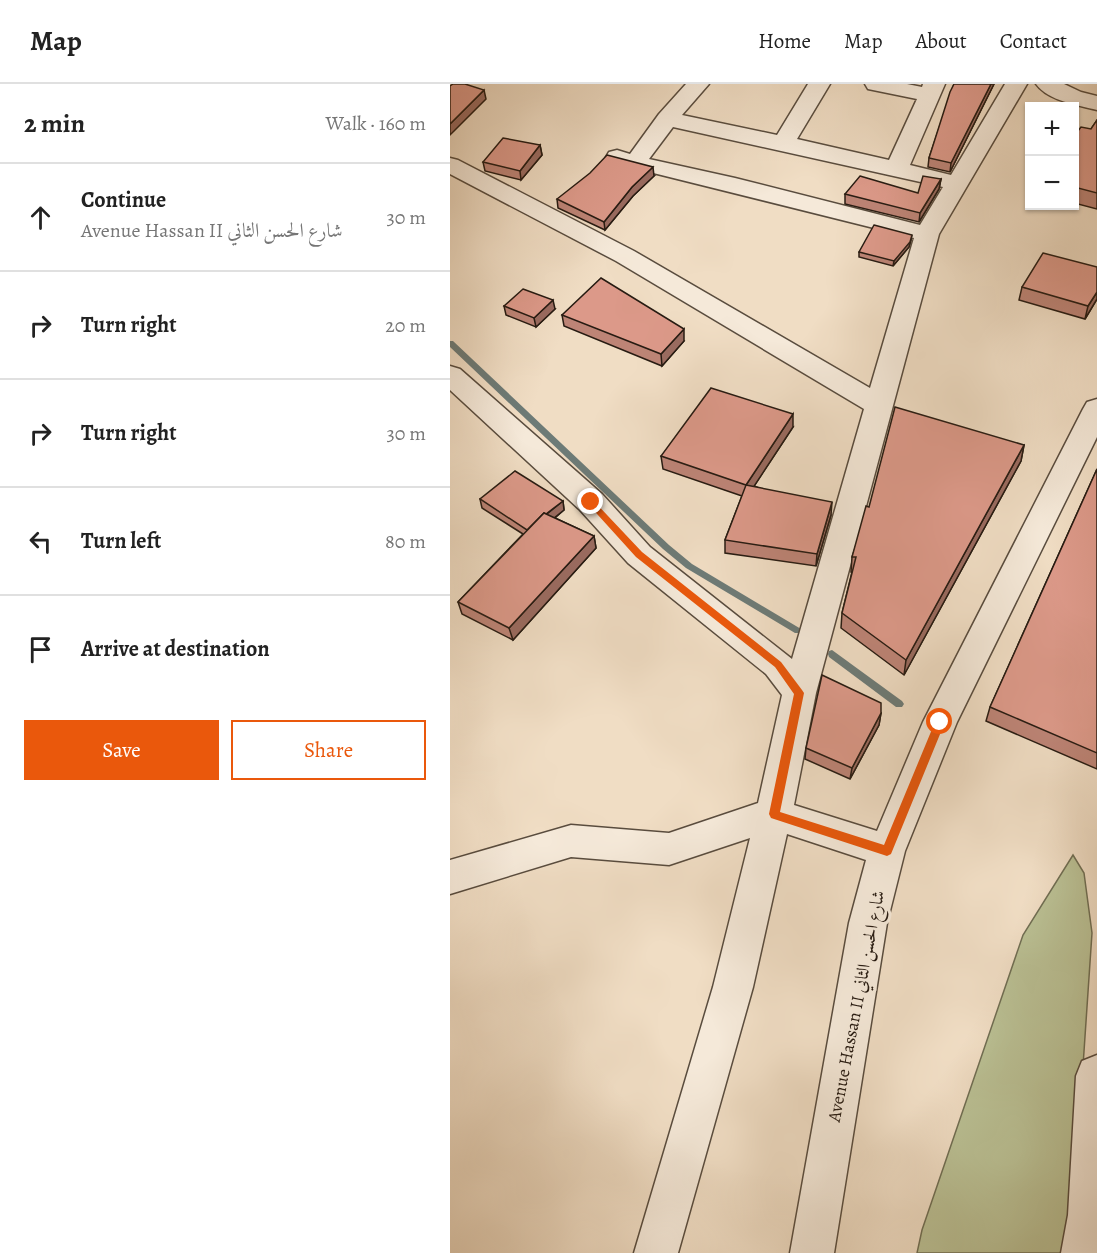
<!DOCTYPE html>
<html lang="en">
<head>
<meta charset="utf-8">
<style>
	:root { --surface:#fff; --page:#f6f6f6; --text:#222; --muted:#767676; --line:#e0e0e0; --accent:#ea580c }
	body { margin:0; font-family:Alegreya,Amiri,serif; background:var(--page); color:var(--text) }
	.controls { position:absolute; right:18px; top:18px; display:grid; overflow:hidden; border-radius:0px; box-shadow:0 2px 4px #0004 }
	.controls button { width:54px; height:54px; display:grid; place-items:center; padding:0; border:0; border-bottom:2px solid var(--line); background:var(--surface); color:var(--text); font:30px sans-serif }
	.stop { position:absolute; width:18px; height:18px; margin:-14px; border:4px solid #ea580c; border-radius:50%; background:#fff }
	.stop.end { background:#ea580c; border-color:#fff; box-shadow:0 2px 6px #0008 }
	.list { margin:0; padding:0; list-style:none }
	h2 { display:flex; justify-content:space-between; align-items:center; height:78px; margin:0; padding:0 24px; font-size:26px }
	h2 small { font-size:20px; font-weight:400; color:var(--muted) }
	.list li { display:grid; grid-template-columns:39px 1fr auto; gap:18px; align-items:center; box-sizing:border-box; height:108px; padding:0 24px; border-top:2px solid var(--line) }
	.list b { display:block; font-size:22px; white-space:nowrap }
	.list p { margin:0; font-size:20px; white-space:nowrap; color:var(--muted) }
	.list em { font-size:20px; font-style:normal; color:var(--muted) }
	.actions { display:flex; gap:12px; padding:18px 24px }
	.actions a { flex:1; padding:14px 0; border:2px solid var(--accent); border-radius:0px; text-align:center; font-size:21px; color:var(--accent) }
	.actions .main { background:var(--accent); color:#fff }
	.icon { flex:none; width:33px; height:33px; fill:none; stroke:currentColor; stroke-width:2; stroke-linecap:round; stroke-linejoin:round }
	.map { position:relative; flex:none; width:647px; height:1169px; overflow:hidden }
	header { display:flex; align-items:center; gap:36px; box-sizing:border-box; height:84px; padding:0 30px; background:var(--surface); border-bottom:2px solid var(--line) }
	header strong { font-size:28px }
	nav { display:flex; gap:33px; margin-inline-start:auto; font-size:21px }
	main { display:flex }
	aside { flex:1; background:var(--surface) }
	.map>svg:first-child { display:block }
	.green { fill:#bac094; stroke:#706e53; stroke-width:1.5 }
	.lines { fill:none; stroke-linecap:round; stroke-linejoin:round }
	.stream { fill:#6d7b77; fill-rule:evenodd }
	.minor-casing { stroke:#594c3e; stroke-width:3 }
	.minor { fill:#f5e9d9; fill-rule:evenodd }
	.wall { fill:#bd8476; stroke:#271b12; stroke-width:1.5 }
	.shaded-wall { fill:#9a6b60; stroke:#271b12; stroke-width:1.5 }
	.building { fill:#dc9989; stroke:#271b12; stroke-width:1.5 }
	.route { fill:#ea580c }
	.labels { text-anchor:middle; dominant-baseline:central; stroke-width:6; stroke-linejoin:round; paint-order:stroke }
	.street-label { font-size:18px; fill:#271b12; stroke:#f5e9d9 }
</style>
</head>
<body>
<header>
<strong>Map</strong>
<nav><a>Home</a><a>Map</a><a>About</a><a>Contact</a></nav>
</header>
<main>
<aside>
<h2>2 min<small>Walk · 160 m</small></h2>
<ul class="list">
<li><svg class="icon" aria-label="ahead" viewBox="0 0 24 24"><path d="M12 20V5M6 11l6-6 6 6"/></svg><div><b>Continue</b><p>Avenue Hassan II شارع الحسن الثاني</p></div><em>30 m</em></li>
<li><svg class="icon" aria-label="right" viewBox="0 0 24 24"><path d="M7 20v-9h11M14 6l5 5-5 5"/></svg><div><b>Turn right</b></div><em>20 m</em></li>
<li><svg class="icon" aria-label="right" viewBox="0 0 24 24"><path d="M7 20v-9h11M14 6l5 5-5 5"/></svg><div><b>Turn right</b></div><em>30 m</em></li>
<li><svg class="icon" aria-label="left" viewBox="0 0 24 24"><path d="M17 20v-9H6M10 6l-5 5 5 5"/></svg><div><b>Turn left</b></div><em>80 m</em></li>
<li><svg class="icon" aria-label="arrive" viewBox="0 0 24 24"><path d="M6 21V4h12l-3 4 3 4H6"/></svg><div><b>Arrive at destination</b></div></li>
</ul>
<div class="actions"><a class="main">Save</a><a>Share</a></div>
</aside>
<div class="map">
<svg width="647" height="1169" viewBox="0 0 647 1169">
	<rect width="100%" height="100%" fill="#f0ddc4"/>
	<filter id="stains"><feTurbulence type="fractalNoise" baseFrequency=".00333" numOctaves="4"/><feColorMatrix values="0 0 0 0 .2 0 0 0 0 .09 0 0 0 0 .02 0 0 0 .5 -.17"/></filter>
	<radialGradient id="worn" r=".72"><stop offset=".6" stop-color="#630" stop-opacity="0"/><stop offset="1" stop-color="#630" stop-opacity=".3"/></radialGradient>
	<path class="green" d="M623,771L634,789L642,849L623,1130L616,1169H467L472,1146L573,851Z"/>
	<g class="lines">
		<g class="stream">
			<path d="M0,257H3L219,461L242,480L351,545L352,547L351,549H345L236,484L213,465L0,263Z"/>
			<path d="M382,566L452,617L454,620L452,623H446L379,573L378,570L379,567Z"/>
		</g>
		<defs>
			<g id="minor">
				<path d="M236,0H259L232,31L327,51L358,0H380L347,55L439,76L467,15L418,5L415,0H457L472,3L473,0H495L460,81L501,91L555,0H577L489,150L366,609L344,721L427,747L473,638L633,325L637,318L647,315V353L507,638L455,767L437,839L384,1169H340L399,839L416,776L337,750L303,903L228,1169H184L263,903L300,754L219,781L121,773L0,810V776L121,741L219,749L308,719L332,611L316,590L178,479L130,426L0,306V282L10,285L152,410L200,463L342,575L414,325L166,177L0,90V74L8,76L184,167L420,304L464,154L159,78L156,73L159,68L167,66L180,70L209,30ZM223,43L493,103L470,141L285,94L199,75Z"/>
				<path d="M586,0H614L631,8L647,12V26C628,21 598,17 586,0Z"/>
				<path d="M647,971V1169H611L618,1131L626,992L632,977Z"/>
			</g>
		</defs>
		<use href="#minor" class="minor-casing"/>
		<use href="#minor" class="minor"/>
	</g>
	<g class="wall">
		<path d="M504,0H544L500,88L478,83L479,74Z"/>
		<path d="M647,36V125L624,119V52L641,45Z"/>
		<path d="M90,61L92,71L71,96L35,87L33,78Z"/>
		<path d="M204,92L183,112L155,146L108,124L107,115Z"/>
		<path d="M491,95L489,105L469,138L395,120V110L468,109Z"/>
		<path d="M461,156L459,163L443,182L409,173V168Z"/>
		<path d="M572,203L647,215L635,235L569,216Z"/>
		<path d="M54,222L105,225L86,243L56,231Z"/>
		<path d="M112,231L234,257L212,282L114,242Z"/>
		<path d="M343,343L304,402L381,431L366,482L275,469V456L292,412L213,385L211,372Z"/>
		<path d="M574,361L571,377L454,591L391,544L392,529L402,488H401L402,473L419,423Z"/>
		<path d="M647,385V685L536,637L540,623Z"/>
		<path d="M30,415L113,417L114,426L105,434L144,452L146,464L63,556L12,530L8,518L73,450L32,424Z"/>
		<path d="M431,629L429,641L400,695L355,675L356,664Z"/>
	</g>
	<g class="shaded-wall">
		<path d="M541,0H544L500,88L501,79Z"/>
		<path d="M34,6L36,15L0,51V40Z"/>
		<path d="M90,61L92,71L71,96L70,87Z"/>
		<path d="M203,83L204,92L183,112L155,146L154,138L182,103Z"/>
		<path d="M491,95L489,105L469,138L470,129Z"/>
		<path d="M462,151L459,163L443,182L444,177Z"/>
		<path d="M647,208V215L635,235L638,222Z"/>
		<path d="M103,216L105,225L86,243L84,234Z"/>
		<path d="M234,245V257L212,282L211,270Z"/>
		<path d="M343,330V343L297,413L296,401Z"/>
		<path d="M574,361L571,377L454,591L456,576Z"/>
		<path d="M113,417L114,426L79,454L77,446Z"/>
		<path d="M382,418L381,431L366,482L367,470Z"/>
		<path d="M144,452L146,464L63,556L59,544Z"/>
		<path d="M431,629L429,641L400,695L402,684Z"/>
	</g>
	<g class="building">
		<path d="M3,0H15L34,6L0,40V2Z"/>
		<path d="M504,0H541L501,79L479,74L500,8Z"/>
		<path d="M647,36V109L624,103V52L631,43L641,45Z"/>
		<path d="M53,54L90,61L70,87L33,78Z"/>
		<path d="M157,71L203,83L182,103L154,138L107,115L140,89Z"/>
		<path d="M410,92L468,109L473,92L491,95L470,129L395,110Z"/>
		<path d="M424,141L462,151L460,158L444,177L409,168Z"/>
		<path d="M593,169L647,183V208L638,222L572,203Z"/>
		<path d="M151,194L234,245L211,270L112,231Z"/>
		<path d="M73,205L103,216L84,234L54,222Z"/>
		<path d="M261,304L343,330L296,401L211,372Z"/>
		<path d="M445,323L574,361L456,576L392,529L406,473H402L416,422L419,423Z"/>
		<path d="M647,385V669L540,623Z"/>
		<path d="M65,387L113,417L96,430L94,429L77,446L30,415Z"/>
		<path d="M296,401L382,418L367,470L275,456Z"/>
		<path d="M94,429L144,452L59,544L8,518Z"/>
		<path d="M372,591L431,619V629L402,684L356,664Z"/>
	</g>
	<path class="route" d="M141,414L192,468L331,578L352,606L354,609L330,728L434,761L485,638L490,634L494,635L495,638L441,770L437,772L321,734L319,730L344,610L325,583L186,473L138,420V415Z"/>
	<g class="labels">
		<g class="street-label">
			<text transform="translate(406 922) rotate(-79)">Avenue Hassan II شارع الحسن الثاني</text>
		</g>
	</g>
	<rect width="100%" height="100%" filter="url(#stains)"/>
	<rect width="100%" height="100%" fill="url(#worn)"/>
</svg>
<div class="controls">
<button>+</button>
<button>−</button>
</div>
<div class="stop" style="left:490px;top:638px"></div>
<div class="stop end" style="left:141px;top:418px"></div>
</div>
</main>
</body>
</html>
